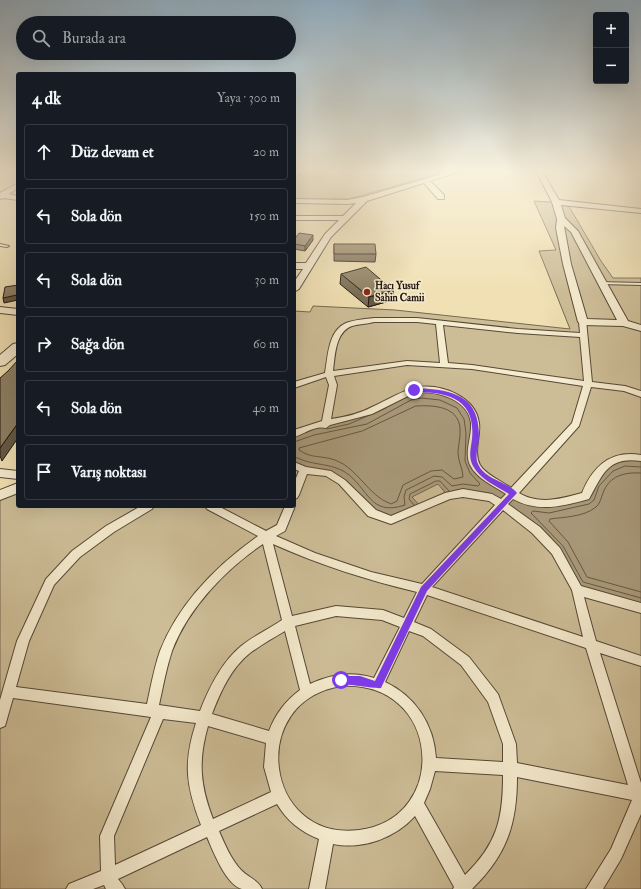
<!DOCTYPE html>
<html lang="tr">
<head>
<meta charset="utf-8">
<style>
	:root { --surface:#171b24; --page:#242831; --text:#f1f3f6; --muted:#9ea1a6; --line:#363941 }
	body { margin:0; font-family:"IM FELL Double Pica",serif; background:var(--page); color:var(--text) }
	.controls { position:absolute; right:12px; top:12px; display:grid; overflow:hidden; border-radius:4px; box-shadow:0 4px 16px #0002 }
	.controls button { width:36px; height:36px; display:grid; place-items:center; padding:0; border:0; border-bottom:1px solid var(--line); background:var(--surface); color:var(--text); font:20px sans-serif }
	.stop { position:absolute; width:12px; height:12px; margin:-9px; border:3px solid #7c3aed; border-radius:50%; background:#fff }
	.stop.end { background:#7c3aed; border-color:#fff; box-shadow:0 1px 4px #0008 }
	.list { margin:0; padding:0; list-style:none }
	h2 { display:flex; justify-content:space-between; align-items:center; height:52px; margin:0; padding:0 16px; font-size:17px }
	h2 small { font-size:13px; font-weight:400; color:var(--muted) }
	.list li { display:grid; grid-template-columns:26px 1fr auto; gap:12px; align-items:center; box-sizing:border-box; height:56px; margin:0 8px 8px; padding:0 8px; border:1px solid var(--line); border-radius:4px }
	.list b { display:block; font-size:15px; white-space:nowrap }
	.list em { font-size:13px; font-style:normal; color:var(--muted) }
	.icon { flex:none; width:22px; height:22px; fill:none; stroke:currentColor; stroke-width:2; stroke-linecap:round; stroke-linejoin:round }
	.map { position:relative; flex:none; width:641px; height:889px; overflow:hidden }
	.search { position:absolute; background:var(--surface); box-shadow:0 4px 16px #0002; left:16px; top:16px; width:280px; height:44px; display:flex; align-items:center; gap:10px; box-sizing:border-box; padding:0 14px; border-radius:22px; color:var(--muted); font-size:15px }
	.panel { position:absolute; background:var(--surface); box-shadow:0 4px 16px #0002; left:16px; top:72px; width:280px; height:436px; border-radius:4px }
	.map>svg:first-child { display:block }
	.green { fill:#cdbd97; stroke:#776952 }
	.water { fill:#aa9b7b; stroke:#73654f }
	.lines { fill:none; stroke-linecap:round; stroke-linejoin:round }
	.shore { stroke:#665844; stroke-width:1 }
	.service-casing { stroke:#554836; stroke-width:2 }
	.pedestrian-casing { stroke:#554836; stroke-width:2 }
	.minor-casing { stroke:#554836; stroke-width:2 }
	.tertiary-casing { stroke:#554836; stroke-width:2 }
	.service { fill:#f5ebce; fill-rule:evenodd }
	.pedestrian { fill:#f5ebce; fill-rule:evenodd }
	.minor { fill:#f5ebce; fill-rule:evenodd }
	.tertiary { fill:#f5ebce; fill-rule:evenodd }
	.wall { fill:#796d55; stroke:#21150d }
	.shaded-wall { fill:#635945; stroke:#21150d }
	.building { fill:#8d7f63; stroke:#21150d }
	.route { fill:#7c3aed }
	.poi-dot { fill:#8f2418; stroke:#f5ebce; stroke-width:1.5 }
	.labels { text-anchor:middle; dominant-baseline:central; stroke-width:3; stroke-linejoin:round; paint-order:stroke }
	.far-poi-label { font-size:10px; font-weight:bold; fill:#21150d; stroke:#f5ebce; text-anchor:start }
</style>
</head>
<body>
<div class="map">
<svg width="641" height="889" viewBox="0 0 641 889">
	<rect width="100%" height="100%" fill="#f0e0b3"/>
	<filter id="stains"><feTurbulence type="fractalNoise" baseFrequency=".005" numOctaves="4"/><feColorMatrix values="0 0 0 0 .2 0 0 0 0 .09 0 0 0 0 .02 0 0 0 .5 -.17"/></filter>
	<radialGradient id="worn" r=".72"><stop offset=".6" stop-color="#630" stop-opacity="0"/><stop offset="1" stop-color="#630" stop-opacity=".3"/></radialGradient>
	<g class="green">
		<path d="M304,171H448L349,199H294V181Z"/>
		<path d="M534,201L567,203L601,261L613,278H641V889H0V495L18,488V506H294V311L310,312L313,306L395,310L570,329L539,251L556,250Z"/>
	</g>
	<path class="water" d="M414,390L452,394L474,418L475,465L527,501L548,504L586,496L591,481L623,457L641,458V608L577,590L556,551L492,498L448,496L438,484L412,497L422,508L391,520L372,513L328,473L294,465V434L301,430L348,420Z"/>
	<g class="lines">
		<g class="shore">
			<path d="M416,406C433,405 458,406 460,428C461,437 458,445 458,453C458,461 463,469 463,477L454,479L442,470L431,471L403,485L397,501L391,504C368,496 358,468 335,460C321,455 312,459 299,450V448L362,431Z"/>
			<path d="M327,429L349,424L386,408"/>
			<path d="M294,442L314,435L367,424L411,400L421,398L440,400L457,408L464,419L466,433L465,461L470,473L480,484L478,486L463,484L452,486L442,477L434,476L406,490L404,497L405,505C369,517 369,488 345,472C333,465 321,465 309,462C303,461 299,458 294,457"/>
			<path d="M641,467L625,466L613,471L599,486L594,500L589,504L549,513L533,511L531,513L563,546L583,582L641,598"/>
			<path d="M641,473C624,472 609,476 603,493C601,498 600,504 596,507C584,517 564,517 550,519L549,521L568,542L587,577L641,592"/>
			<path d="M414,505L409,499L410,494L436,481H440L449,491"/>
		</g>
		<defs>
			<g id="service">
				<path d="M0,244L9,246L7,247L0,246Z"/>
				<path d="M599,282L641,283V285L601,284L599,283Z"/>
			</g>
			<path id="pedestrian" d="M374,318H417L518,329L580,333L579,322L583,320H586L592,382L625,386L641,391V397L624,391L591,387L579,426L519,493C539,505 560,499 582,493C593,466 611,450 641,455V461C608,456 603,474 589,499C564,506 538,513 513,499L508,504L540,527L560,548L581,586L641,603V613L584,597L596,641L641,656V666L600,653L641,783V814L621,859L603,889H586L611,849L632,800L517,777C517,824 507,855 472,889H453L454,887L415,816C395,838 363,850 333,844L325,889H309L319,839C301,832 287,821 277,804L219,831C225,845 231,859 241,870C248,877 258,880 262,889C256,889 248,889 242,889C226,885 213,851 207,837L118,879L122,884L125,889H106L104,885L93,889H66L69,884L101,871L100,836L151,717L13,698L5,726L0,728V700L17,641L46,579L72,551L106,526L141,506H154L152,509L114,532L80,557L54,585L29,641L16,687L147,704C151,686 154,668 160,651C179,603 217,565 258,536L207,509L205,506H218L266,531L277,525L285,506H294V504L295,506L285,531L276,536L315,553L371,572L422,584L495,505L489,501L463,497L450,499L391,524L368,516L339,484L326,476L307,474L299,495L297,498L294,499V483L299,471L294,469V462L306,467L331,471L345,480L376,510L391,516L445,493L463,489L492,494L501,499L506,494C494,486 477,479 470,465C464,452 472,437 471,423C468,398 435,390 414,393L372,414L330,425L326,428C315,425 304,434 294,437V430L322,421L329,385L326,377L294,388V382L325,373C328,356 328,331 346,323C354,320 365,319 374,318ZM374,322H417L436,324L440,363L407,361L333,371C335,356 335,332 352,326C359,324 367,324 374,322ZM443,325L518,333L580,337L584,381L472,365L448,363ZM407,365L472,369L583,386L572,423L511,488C502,481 486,475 480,465C473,452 481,436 479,423C476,397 442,384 419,387C402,390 388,400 372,407C359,414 345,417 331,419L337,385L334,376ZM503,510L532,533L552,554L572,590L583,637L432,587ZM263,544L282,620C269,629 253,636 240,647C221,663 209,688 200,711L159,705C163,687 166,669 172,651C188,608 226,569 263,544ZM273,544C320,565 367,580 417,592L404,618L383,610L336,606L292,616ZM427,595L586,648L628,785L517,763L516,744L498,694L469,657L431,629L414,622ZM336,616L382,620L400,627L374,678C352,671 331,674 310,684L295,626ZM285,631L300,690C285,701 275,715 269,731L212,714C220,693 231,668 250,653C261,645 273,638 285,631ZM409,631L423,636L461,665L488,702L503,744V762L436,758C434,724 415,696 385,682ZM342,686C442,681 450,819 359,830C264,842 246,700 342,686ZM163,719L196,723C183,763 186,786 201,825L115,865L114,836ZM208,726L266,743L264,767L271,792L213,819C200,785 198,761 208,726ZM435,771L503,775C503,819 497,844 465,875L424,803L430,789Z"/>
			<g id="minor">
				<path d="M296,171H302L296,179L294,180Z"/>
				<path d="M452,171H461L430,181L444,195V199H438L424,183L367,201L331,237L299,289L294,292V282L303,269H294V263H306L325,234L339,220H294V216H343L356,203L347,204L294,203V199L347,200L363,197Z"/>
				<path d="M536,171H542L559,200L641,209V213L561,205L565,218L578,231L628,321L641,325V331L623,326L583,325L578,322L563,264L556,228L557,219L552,202ZM564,226L571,232L617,320L587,319L571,264Z"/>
				<path d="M18,183V188L9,194L18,196V200L4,198L0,199V193Z"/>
				<path d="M0,307L18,309V315L0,313Z"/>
				<path d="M0,469L18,471V479L0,477Z"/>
				<path d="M18,483V493L0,500V490Z"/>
			</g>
			<path id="tertiary" d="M18,343V354L5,365L0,366V355L13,344Z"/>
		</defs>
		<use href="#service" class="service-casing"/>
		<use href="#pedestrian" class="pedestrian-casing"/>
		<use href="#minor" class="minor-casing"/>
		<use href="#tertiary" class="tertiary-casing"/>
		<use href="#service" class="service"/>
		<use href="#pedestrian" class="pedestrian"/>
		<use href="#minor" class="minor"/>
		<use href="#tertiary" class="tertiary"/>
	</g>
	<g class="wall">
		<path d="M294,240H313L305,251L294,249Z"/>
		<path d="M334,244L376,254L375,262L334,261Z"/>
		<path d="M341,274L393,290V300L368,307L340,284Z"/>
	</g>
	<g class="shaded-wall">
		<path d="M313,235V240L305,251V246Z"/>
		<path d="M18,284V300L4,303L3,298L18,285Z"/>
		<path d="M393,290V300L368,307L369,297Z"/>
		<path d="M18,423V438L2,461L0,456V448Z"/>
	</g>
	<g class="building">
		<path d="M299,233L313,235L305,246L294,244V240Z"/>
		<path d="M334,244H375L376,254H334Z"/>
		<path d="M366,267L393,290L369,297L341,274Z"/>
		<path d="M18,285L17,295L3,298L5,287Z"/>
		<path d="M18,360V423L0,448V378L8,371Z"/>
	</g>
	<linearGradient id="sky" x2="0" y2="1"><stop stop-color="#8faabc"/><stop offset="0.58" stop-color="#f8f1dd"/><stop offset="1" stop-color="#f8f1dd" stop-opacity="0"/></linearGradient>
	<rect width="641" height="295" fill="url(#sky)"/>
	<path class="route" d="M412,389C421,387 430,389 439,390C468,395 479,408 479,437C479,447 474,455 478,464C485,480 507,481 517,493L427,591L381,688C378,689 348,684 341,684L337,680L341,676H360L375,681L421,587L509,494C496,486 480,479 473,466C468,457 471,448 472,439C476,398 447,392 414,392H412Z"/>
	<circle class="poi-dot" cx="367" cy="292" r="4"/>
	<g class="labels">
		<g class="far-poi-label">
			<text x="375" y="286">Hacı Yusuf<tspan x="375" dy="12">Sahin Camii</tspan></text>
		</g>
	</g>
	<rect width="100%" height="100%" filter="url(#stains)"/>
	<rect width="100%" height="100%" fill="url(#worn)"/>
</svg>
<div class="controls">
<button>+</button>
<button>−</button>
</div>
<div class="stop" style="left:341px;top:680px"></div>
<div class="stop end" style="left:414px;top:390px"></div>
<div class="search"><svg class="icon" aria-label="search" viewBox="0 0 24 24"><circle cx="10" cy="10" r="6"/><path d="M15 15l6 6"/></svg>Burada ara</div>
<section class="panel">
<h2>4 dk<small>Yaya · 300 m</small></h2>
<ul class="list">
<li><svg class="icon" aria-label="ahead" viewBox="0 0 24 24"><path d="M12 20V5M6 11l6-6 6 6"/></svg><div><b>Düz devam et</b></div><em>20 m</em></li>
<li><svg class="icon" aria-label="left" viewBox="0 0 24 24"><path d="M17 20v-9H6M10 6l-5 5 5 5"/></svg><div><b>Sola dön</b></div><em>150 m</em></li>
<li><svg class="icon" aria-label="left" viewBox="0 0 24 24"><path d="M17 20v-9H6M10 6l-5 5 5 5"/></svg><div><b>Sola dön</b></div><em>30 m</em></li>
<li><svg class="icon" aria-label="right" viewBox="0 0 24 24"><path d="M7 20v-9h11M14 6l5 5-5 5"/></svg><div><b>Sağa dön</b></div><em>60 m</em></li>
<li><svg class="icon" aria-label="left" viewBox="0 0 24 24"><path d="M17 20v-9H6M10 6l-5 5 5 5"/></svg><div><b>Sola dön</b></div><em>40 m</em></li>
<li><svg class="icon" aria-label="arrive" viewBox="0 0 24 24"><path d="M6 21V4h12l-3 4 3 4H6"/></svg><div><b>Varış noktası</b></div></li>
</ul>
</section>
</div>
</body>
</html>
